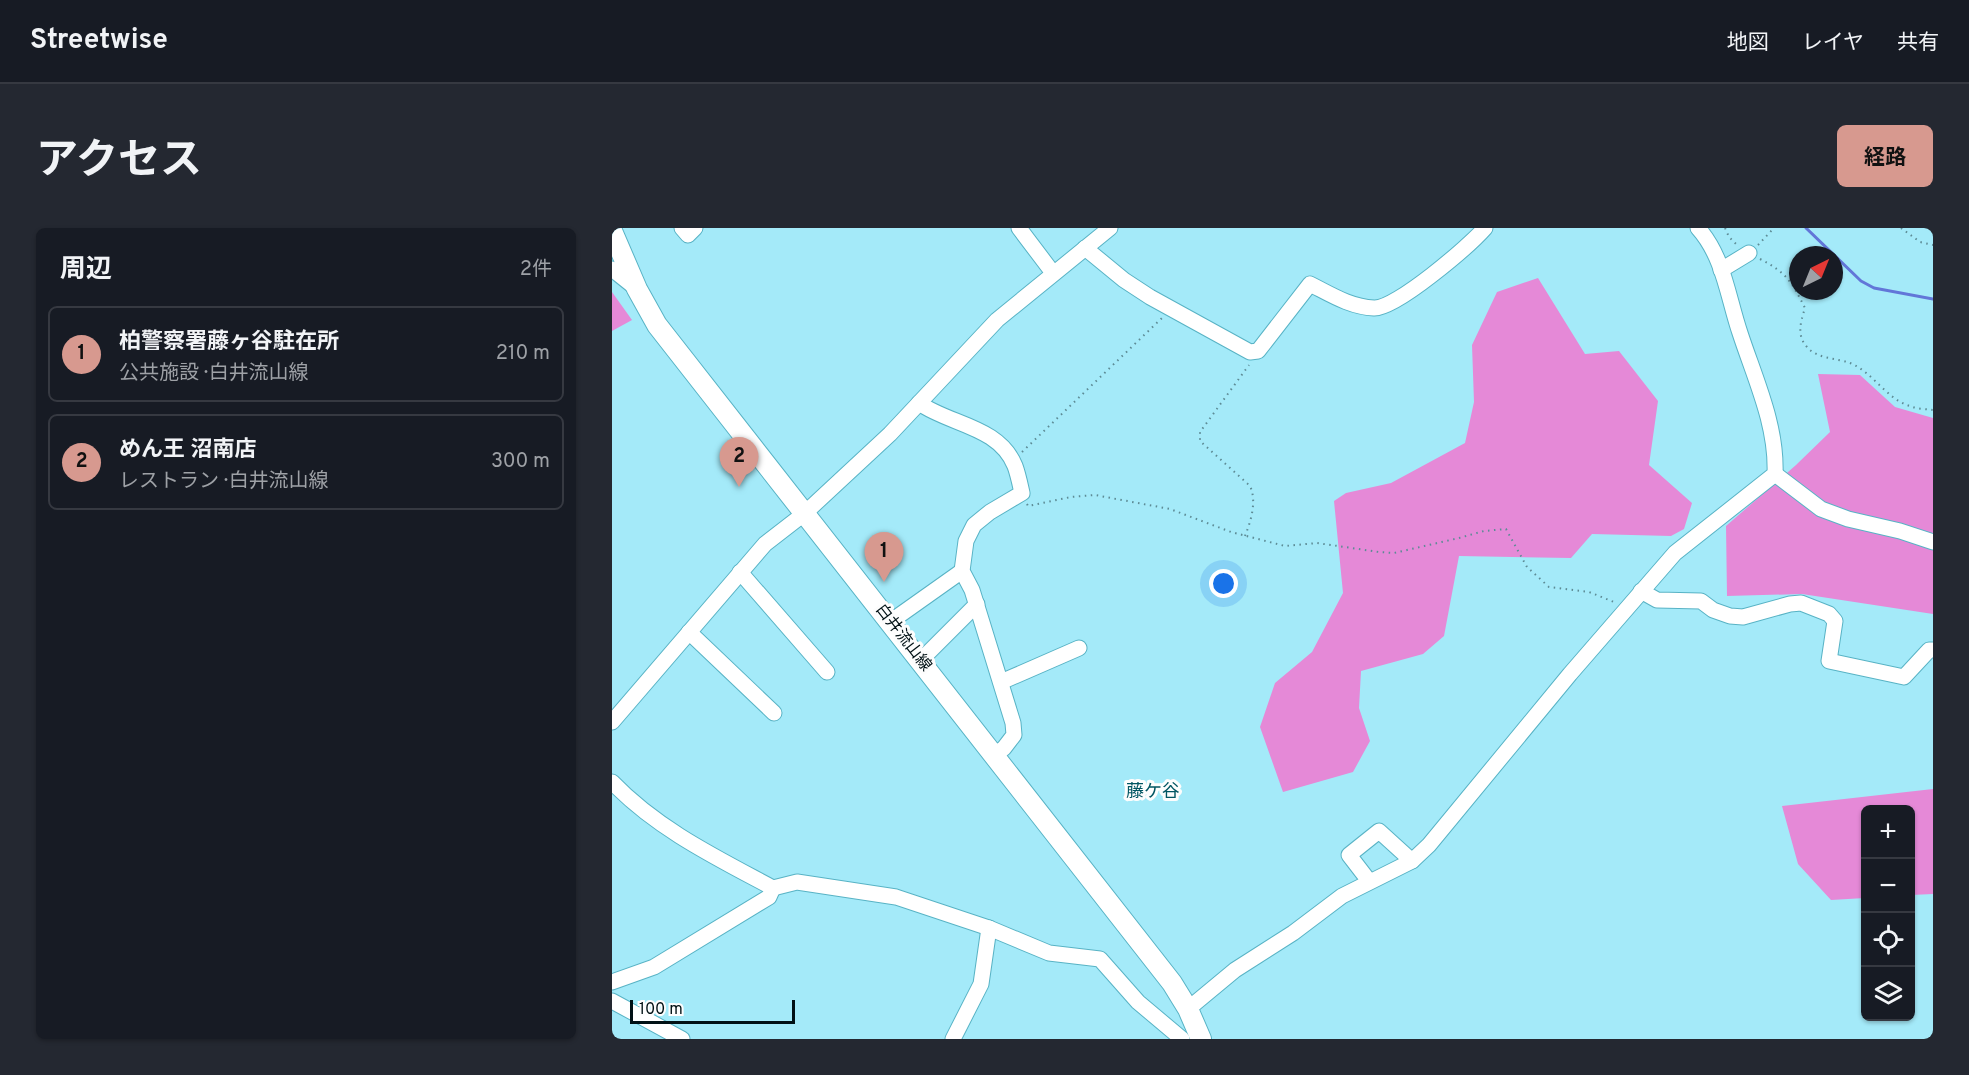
<!DOCTYPE html>
<html lang="ja">
<head>
<meta charset="utf-8">
<style>
	:root { --surface:#171b24; --page:#242831; --text:#f1f3f6; --muted:#9ea1a6; --line:#363941; --accent:#d7998f }
	body { margin:0; font-family:Overpass,"Noto Sans JP",sans-serif; background:var(--page); color:var(--text) }
	.controls { position:absolute; right:18px; bottom:18px; display:grid; overflow:hidden; border-radius:9px; box-shadow:0 2px 4px #0004 }
	.controls button { width:54px; height:54px; display:grid; place-items:center; padding:0; border:0; border-bottom:2px solid var(--line); background:var(--surface); color:var(--text); font:30px sans-serif }
	.compass { position:absolute; left:1177px; top:18px; width:54px; height:54px; border-radius:50%; background:var(--surface); box-shadow:0 2px 4px #0004; rotate:43deg }
	.scale { position:absolute; left:18px; bottom:15px; width:165px; box-sizing:border-box; padding-left:6px; border:3px solid #011115; border-top:0; font-size:16px; line-height:21px; white-space:nowrap; color:#011115; -webkit-text-stroke:4px #fdfdfd; paint-order:stroke }
	.you { position:absolute; left:612px; top:356px; width:21px; height:21px; margin:-15px; border:4px solid #fff; border-radius:50%; background:#1a73e8; box-shadow:0 0 0 9px #1a73e833 }
	.badge { display:grid; place-items:center; width:39px; height:39px; border-radius:50%; background:var(--accent); color:#111; font-size:20px; font-weight:700 }
	.pin { position:absolute; translate:-50% -50px; filter:drop-shadow(0 2px 3px #0008) }
	.pin::after { content:''; position:absolute; top:32px; width:21px; height:18px; background:inherit; clip-path:polygon(0 0,100% 0,50% 100%) }
	.list { margin:0; padding:0; list-style:none }
	h2 { display:flex; justify-content:space-between; align-items:center; height:78px; margin:0; padding:0 24px; font-size:26px }
	h2 small { font-size:20px; font-weight:400; color:var(--muted) }
	.list li { display:grid; grid-template-columns:39px 1fr auto; gap:18px; align-items:center; box-sizing:border-box; height:96px; margin:0 12px 12px; padding:0 12px; border:2px solid var(--line); border-radius:9px }
	.list b { display:block; font-size:22px; white-space:nowrap }
	.list p { margin:0; font-size:20px; white-space:nowrap; color:var(--muted) }
	.list em { font-size:20px; font-style:normal; color:var(--muted) }
	.icon { flex:none; width:33px; height:33px; fill:none; stroke:currentColor; stroke-width:2; stroke-linecap:round; stroke-linejoin:round }
	.map { position:relative; flex:none; width:1321px; height:811px; overflow:hidden; border-radius:9px }
	header { display:flex; align-items:center; gap:36px; box-sizing:border-box; height:84px; padding:0 30px; background:var(--surface); border-bottom:2px solid var(--line) }
	header strong { font-size:28px }
	nav { display:flex; gap:33px; margin-inline-start:auto; font-size:21px }
	.intro { display:flex; align-items:center; justify-content:space-between; box-sizing:border-box; height:144px; padding:0 36px }
	h1 { margin:0; font-size:42px }
	.button { padding:15px 27px; border-radius:9px; background:var(--accent); color:#111; font-size:21px; font-weight:700 }
	main { display:flex; gap:36px; padding:0 36px }
	aside { flex:1; background:var(--surface); border-radius:9px; box-shadow:0 2px 4px #0004 }
	.map>svg:first-child { display:block }
	.green { fill:#e589d7 }
	.lines { fill:none; stroke-linecap:round; stroke-linejoin:round }
	.stream { stroke:#6276d8; stroke-width:3 }
	.minor-casing { stroke:#58b3c5; stroke-width:17 }
	.major-casing { stroke:#58b3c5; stroke-width:22 }
	.path { stroke:#5d8b95; stroke-width:2; stroke-dasharray:1.5 4.5; stroke-linecap:butt }
	.minor { stroke:#fff; stroke-width:15 }
	.major { stroke:#fff; stroke-width:20 }
	.labels { text-anchor:middle; dominant-baseline:central; stroke-width:6; stroke-linejoin:round; paint-order:stroke }
	.street-label { font-size:16px; fill:#011115; stroke:#fdfdfd }
	.neighbourhood-label { font-size:18px; fill:#005562; stroke:#fdfdfd }
</style>
</head>
<body>
<header>
<strong>Streetwise</strong>
<nav><a>地図</a><a>レイヤ</a><a>共有</a></nav>
</header>
<div class="intro"><h1>アクセス</h1><a class="button">経路</a></div>
<main>
<aside>
<h2>周辺<small>2件</small></h2>
<ul class="list">
<li><span class="badge">1</span><div><b>柏警察署藤ヶ谷駐在所</b><p>公共施設 · 白井流山線</p></div><em>210 m</em></li>
<li><span class="badge">2</span><div><b>めん王 沼南店</b><p>レストラン · 白井流山線</p></div><em>300 m</em></li>
</ul>
</aside>
<div class="map">
<svg width="1321" height="811" viewBox="0 0 1321 811">
	<rect width="100%" height="100%" fill="#a4eaf9"/>
	<g class="green">
		<path d="M926,50L973,126L1007,123L1046,173L1037,237L1080,275L1072,301L1059,308L980,306L959,330L847,328L832,408L811,426L749,443L747,480L758,513L741,544L671,564L648,499L663,455L700,424L731,365L722,273L734,265L779,255L853,215L862,174L860,117L885,64Z"/>
		<path d="M0,64L20,92L0,103Z"/>
		<path d="M1206,146L1248,147L1283,179L1321,190V386L1190,366L1115,368L1114,298L1184,237L1218,204Z"/>
		<path d="M1321,561V666L1299,667L1298,582H1254L1253,670L1219,672L1186,636L1170,578Z"/>
	</g>
	<g class="lines">
		<path class="stream" d="M1194,0L1249,53L1262,60L1321,71"/>
		<defs>
			<g id="minor">
				<path d="M70,0L76,7L83,0"/>
				<path d="M407,0L441,45"/>
				<path d="M473,20L512,52L538,69L638,124L646,123L698,56C718,66 738,79 762,80C784,81 857,18 873,0"/>
				<path d="M0,41L25,61"/>
				<path d="M1109,42L1137,25"/>
				<path d="M307,175C338,197 387,198 403,238C406,246 408,256 410,265L378,284L362,297L354,313L350,343L360,362L401,495L402,507L392,520L383,527"/>
				<path d="M1163,246L1209,281L1236,291L1288,303L1321,314"/>
				<path d="M128,344L215,444"/>
				<path d="M1029,363L1045,372L1089,373L1101,382L1118,388L1131,389L1178,376L1189,375L1217,386L1223,393L1217,433L1292,449L1317,422H1321"/>
				<path d="M278,394L350,343"/>
				<path d="M77,404L162,485"/>
				<path d="M308,433L365,376"/>
				<path d="M389,454L467,420"/>
				<path d="M0,494L153,316L193,285L278,206L385,92L498,0"/>
				<path d="M0,554C45,601 105,630 161,660L185,654L284,669L377,700L437,725L488,731L526,774L570,811"/>
				<path d="M757,653L737,627L767,603L800,633"/>
				<path d="M0,754L42,739L157,669L161,660"/>
				<path d="M0,773L70,811"/>
				<path d="M576,781L623,742L681,705L730,668L800,633L817,617L958,446L1063,325L1163,246C1165,197 1143,151 1128,105C1116,70 1112,29 1086,0"/>
				<path d="M341,811L369,756L377,700"/>
			</g>
			<path id="major" d="M0,3L25,61L45,97L560,755L576,781L589,811"/>
		</defs>
		<use href="#minor" class="minor-casing"/>
		<use href="#major" class="major-casing"/>
		<g class="path">
			<path d="M1113,0L1117,9L1125,17"/>
			<path d="M1289,0L1308,14L1321,17"/>
			<path d="M1146,17L1162,0"/>
			<path d="M1148,31C1175,45 1179,53 1193,80C1189,93 1184,107 1195,119C1205,131 1225,130 1238,135C1261,144 1274,171 1298,178C1305,181 1314,181 1321,182"/>
			<path d="M410,224L551,89"/>
			<path d="M415,276L416,278L459,269L483,267L558,281L619,304L673,318L705,315L767,324L782,325L847,310L872,303L894,301L915,339L937,359L977,364L1002,374"/>
			<path d="M633,308C639,293 645,273 638,258L588,213V204L637,137"/>
		</g>
		<use href="#minor" class="minor"/>
		<use href="#major" class="major"/>
	</g>
	<g class="labels">
		<g class="street-label">
			<text transform="translate(291 410) rotate(52)">白井流山線</text>
		</g>
		<g class="neighbourhood-label">
			<text x="541" y="564">藤ケ谷</text>
		</g>
	</g>
</svg>
<div class="controls">
<button>+</button>
<button>−</button>
<button><svg class="icon" aria-label="locate" viewBox="0 0 24 24"><circle cx="12" cy="12" r="6"/><path d="M12 2v4M12 18v4M2 12h4M18 12h4"/></svg></button>
<button><svg class="icon" aria-label="layers" viewBox="0 0 24 24"><path d="M12 4l9 5-9 5-9-5zM3 14l9 5 9-5"/></svg></button>
</div>
<svg class="compass" viewBox="-18 -18 36 36"><path d="M0-13l5 13h-10z" fill="#e53935"/><path d="M0 13l5-13h-10z" fill="#9ea1a6"/></svg>
<div class="scale">100 m</div>
<div class="you"></div>
<div class="pin badge" style="left:272px;top:354px">1</div>
<div class="pin badge" style="left:127px;top:259px">2</div>
</div>
</main>
</body>
</html>
